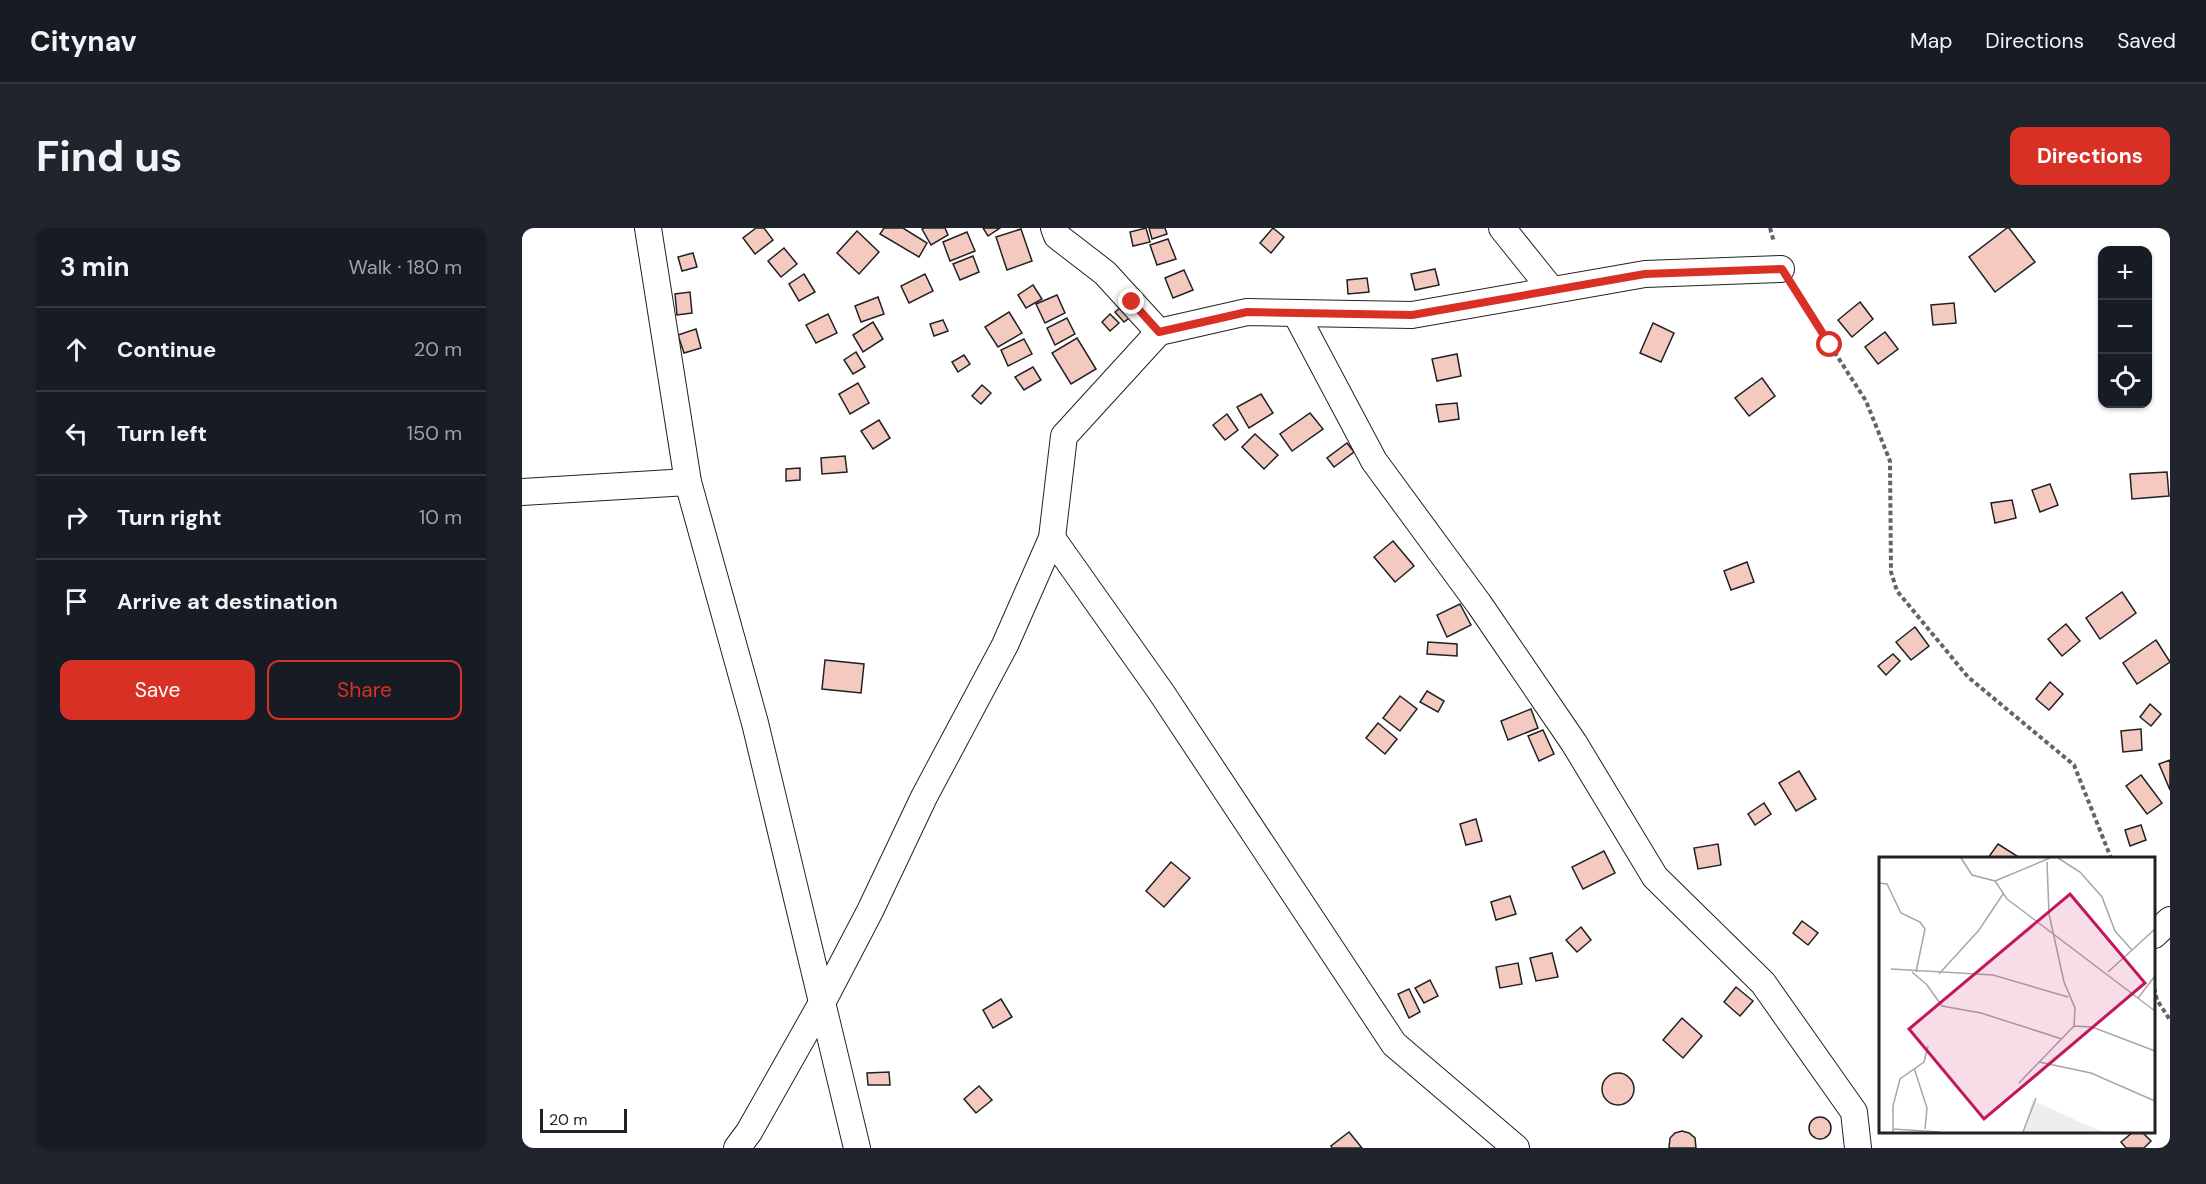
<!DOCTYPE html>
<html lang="en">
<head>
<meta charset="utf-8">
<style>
	:root { --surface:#171b24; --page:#20242c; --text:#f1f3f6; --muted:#9ea1a6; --line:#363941; --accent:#d93025 }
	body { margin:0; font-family:"DM Sans",sans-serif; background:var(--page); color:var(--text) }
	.controls { position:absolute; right:18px; top:18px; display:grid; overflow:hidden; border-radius:12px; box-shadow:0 2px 4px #0004 }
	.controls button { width:54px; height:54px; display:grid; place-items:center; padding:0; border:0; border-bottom:2px solid var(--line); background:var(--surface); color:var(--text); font:30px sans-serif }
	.scale { position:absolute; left:18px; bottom:15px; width:87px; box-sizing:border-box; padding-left:6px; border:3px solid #222; border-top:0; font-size:16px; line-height:21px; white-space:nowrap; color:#222; -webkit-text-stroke:4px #fff; paint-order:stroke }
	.stop { position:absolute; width:18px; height:18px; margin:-14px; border:4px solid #d93025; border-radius:50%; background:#fff }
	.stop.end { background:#d93025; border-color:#fff; box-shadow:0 2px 6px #0008 }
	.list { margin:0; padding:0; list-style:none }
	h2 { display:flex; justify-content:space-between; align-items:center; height:78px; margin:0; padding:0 24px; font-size:26px }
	h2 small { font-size:20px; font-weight:400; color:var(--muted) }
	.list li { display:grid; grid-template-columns:39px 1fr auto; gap:18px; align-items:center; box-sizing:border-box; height:84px; padding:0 24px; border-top:2px solid var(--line) }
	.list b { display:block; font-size:22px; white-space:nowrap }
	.list em { font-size:20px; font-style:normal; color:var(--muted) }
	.actions { display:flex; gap:12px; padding:18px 24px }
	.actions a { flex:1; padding:14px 0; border:2px solid var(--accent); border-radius:12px; text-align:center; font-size:21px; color:var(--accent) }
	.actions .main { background:var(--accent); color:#fff }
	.icon { flex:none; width:33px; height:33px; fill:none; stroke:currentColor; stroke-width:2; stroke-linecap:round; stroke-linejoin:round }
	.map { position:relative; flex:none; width:1648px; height:920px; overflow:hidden; border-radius:12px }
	header { display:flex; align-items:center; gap:36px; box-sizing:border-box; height:84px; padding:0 30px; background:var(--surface); border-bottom:2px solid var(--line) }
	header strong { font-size:28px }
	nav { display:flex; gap:33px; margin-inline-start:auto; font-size:21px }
	.intro { display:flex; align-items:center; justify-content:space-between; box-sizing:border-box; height:144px; padding:0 36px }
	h1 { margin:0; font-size:42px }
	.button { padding:15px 27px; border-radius:12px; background:var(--accent); color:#fff; font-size:21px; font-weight:700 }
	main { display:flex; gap:36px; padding:0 36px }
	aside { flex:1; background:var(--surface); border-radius:12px; box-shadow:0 2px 4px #0004 }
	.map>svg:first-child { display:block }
	.building { fill:#f3c9c0; stroke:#222; stroke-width:1.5 }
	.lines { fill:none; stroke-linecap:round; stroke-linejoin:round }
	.street-casing { stroke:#222; stroke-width:28 }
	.path { stroke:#646464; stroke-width:4; stroke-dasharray:4.5 3; stroke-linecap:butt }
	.street { stroke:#fff; stroke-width:26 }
	.route { stroke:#d93025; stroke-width:8 }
	.inset-road { fill:none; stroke:#a7a7a7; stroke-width:1.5 }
	.view { fill:#c2185b; fill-opacity:0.15; stroke:#c2185b; stroke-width:3 }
	.inset-edge { fill:none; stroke:#222; stroke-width:3 }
</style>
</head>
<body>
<header>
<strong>Citynav</strong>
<nav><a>Map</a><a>Directions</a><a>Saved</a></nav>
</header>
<div class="intro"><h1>Find us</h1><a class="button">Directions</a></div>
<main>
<aside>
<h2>3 min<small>Walk · 180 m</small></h2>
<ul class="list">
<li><svg class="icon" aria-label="ahead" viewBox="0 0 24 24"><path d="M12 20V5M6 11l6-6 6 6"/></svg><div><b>Continue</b></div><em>20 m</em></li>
<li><svg class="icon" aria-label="left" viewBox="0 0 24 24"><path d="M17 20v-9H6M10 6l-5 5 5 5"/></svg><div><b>Turn left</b></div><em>150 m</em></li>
<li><svg class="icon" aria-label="right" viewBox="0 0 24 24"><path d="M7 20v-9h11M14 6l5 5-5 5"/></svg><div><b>Turn right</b></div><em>10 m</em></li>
<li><svg class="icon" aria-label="arrive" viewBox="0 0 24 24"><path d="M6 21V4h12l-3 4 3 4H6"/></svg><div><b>Arrive at destination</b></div></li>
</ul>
<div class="actions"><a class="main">Save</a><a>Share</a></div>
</aside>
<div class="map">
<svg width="1648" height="920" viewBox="0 0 1648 920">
	<rect width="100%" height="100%" fill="#fff"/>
	<g class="building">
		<path d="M234,0H242L251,12L233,26L221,10Z"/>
		<path d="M362,0H381L405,15L397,29L358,6Z"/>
		<path d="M402,0H423L426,7L409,17L400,1Z"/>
		<path d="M461,0H478L466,8Z"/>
		<path d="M624,0L628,14L611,18L608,4Z"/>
		<path d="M627,0H643L645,6L630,11Z"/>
		<path d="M751,0L762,9L749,25L738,15Z"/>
		<path d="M1485,0H1487L1513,34L1473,64L1447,29Z"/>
		<path d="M499,1L510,33L485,42L474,9Z"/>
		<path d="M335,3L357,24L337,46L315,25Z"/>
		<path d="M445,4L453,23L428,33L421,14Z"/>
		<path d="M646,11L654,31L635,37L628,17Z"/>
		<path d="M262,20L275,36L259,49L246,33Z"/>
		<path d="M171,25L175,39L160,43L156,29Z"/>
		<path d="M451,28L457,44L438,52L431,36Z"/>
		<path d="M913,41L917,57L893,62L889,46Z"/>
		<path d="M662,42L671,62L651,70L643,50Z"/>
		<path d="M282,46L293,64L277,73L267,56Z"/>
		<path d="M403,46L411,63L387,75L379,58Z"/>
		<path d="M845,50L847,64L826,66L825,52Z"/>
		<path d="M511,57L520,71L504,80L496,67Z"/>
		<path d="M168,64L170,85L155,87L153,66Z"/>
		<path d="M535,67L543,85L523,95L514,76Z"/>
		<path d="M356,69L362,86L339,94L333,78Z"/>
		<path d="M1338,74L1351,91L1330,109L1316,92Z"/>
		<path d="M1432,75L1434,95L1411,97L1409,77Z"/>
		<path d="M603,76L611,87L602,94L593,84Z"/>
		<path d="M487,84L500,105L476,119L463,99Z"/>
		<path d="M306,86L315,105L294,115L284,97Z"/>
		<path d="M588,86L597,95L588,103L580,94Z"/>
		<path d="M545,90L553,106L533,117L525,100Z"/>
		<path d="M421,92L426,103L412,108L408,96Z"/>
		<path d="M351,94L361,111L341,124L331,107Z"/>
		<path d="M1131,95L1152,105L1139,134L1118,125Z"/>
		<path d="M174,101L179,120L162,125L156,107Z"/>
		<path d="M1363,104L1376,121L1356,136L1343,119Z"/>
		<path d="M555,110L574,141L549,156L530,125Z"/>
		<path d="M502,111L510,126L486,138L479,122Z"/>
		<path d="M334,124L343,139L331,146L322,132Z"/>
		<path d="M935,126L939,148L915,153L910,131Z"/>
		<path d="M442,127L448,136L436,144L430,134Z"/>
		<path d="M511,139L519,152L502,162L493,149Z"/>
		<path d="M1240,150L1253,168L1227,188L1213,170Z"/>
		<path d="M336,155L347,175L328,186L317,166Z"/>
		<path d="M460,157L469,165L459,176L450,168Z"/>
		<path d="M739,166L751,185L727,200L715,179Z"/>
		<path d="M935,175L937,191L917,194L914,177Z"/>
		<path d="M788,185L801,201L770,223L758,206Z"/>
		<path d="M705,186L716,202L703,212L691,197Z"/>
		<path d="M357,192L368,210L351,221L339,203Z"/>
		<path d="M733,206L756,227L742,241L720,219Z"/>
		<path d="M825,215L832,224L812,239L805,230Z"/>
		<path d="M323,228L325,244L300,246L299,230Z"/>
		<path d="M278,240V252L264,253V241Z"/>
		<path d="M1645,244L1647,268L1610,271L1608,246Z"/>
		<path d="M1528,256L1536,277L1518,284L1510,262Z"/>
		<path d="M1490,272L1494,290L1473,295L1469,275Z"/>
		<path d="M871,313L892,338L873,354L852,329Z"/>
		<path d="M1225,334L1232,354L1209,362L1202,343Z"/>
		<path d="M1600,364L1614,385L1578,411L1564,390Z"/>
		<path d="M938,376L949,397L925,409L915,387Z"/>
		<path d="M1544,396L1558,413L1540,428L1526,411Z"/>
		<path d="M1393,399L1407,418L1389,432L1374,414Z"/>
		<path d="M1634,412L1648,434L1615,456L1601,435Z"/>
		<path d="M906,414L935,416V428L905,426Z"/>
		<path d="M1371,426L1378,433L1364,447L1356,438Z"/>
		<path d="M303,432L342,436L339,465L300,461Z"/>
		<path d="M1528,454L1541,466L1527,482L1514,471Z"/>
		<path d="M905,463L922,473L916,484L898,474Z"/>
		<path d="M878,468L895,481L878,503L861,490Z"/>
		<path d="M1628,476L1639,486L1629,498L1618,489Z"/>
		<path d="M1009,481L1016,500L986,512L979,493Z"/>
		<path d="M856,495L875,511L863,526L844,510Z"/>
		<path d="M1619,501L1620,522L1601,524L1599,503Z"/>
		<path d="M1021,502L1032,526L1017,533L1006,508Z"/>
		<path d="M1648,532V562L1637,536Z"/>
		<path d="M1277,543L1294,571L1274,583L1257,555Z"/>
		<path d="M1619,547L1640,575L1625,586L1604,558Z"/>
		<path d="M1242,575L1249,586L1233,597L1226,586Z"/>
		<path d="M954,591L960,613L944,617L938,596Z"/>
		<path d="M1619,597L1624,612L1608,618L1603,602Z"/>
		<path d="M1196,616L1199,637L1176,641L1172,620Z"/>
		<path d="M1476,616L1498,630H1466Z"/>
		<path d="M1082,623L1093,645L1061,661L1050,639Z"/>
		<path d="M649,634L668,650L642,679L624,663Z"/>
		<path d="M988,668L994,686L974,692L969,674Z"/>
		<path d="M1280,693L1296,705L1286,717L1271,705Z"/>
		<path d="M1059,699L1069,712L1055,724L1044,712Z"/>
		<path d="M1030,725L1036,749L1014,753L1008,730Z"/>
		<path d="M996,735L1000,756L978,760L974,739Z"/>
		<path d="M908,752L916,768L902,775L893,760Z"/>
		<path d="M1214,759L1231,773L1218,788L1202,774Z"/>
		<path d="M887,761L898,784L887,790L876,766Z"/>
		<path d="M479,771L490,789L471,800L461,782Z"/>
		<path d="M1160,790L1180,808L1161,830L1141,812Z"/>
		<path d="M367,844L368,857H346L345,845Z"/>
		<circle cx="1096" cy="861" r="16"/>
		<path d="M457,858L470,872L454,885L442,871Z"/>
		<circle cx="1298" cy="900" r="11"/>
		<path d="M1160,903L1167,905L1173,910L1174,920H1147L1148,910L1153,905Z"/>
		<path d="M827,904L840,920H810L809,918Z"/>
		<path d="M1611,904H1620L1629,913L1622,920H1604L1599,914Z"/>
	</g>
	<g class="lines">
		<defs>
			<g id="street">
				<path d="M126,0L166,254L233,495L335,920"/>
				<path d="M532,0L535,8L583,45L637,104"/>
				<path d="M980,0L1029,61"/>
				<path d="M774,86L852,233L957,376L1052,515L1133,649L1241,755L1332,884L1336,920"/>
				<path d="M0,264L166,254"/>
				<path d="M530,310L639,464L872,816L994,920"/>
				<path d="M1632,707L1648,692"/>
				<path d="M215,920L227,904L301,773L348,683L402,569L483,417L530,310L542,208L637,104L725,84L890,87L1123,46L1259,41"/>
			</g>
		</defs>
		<use href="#street" class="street-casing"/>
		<g class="path">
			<path d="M1248,0L1252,14"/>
			<path d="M1272,61L1344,173L1368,233L1369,344L1375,363L1446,449L1552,537L1589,630"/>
			<path d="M1632,760L1635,772L1648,792"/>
		</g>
		<use href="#street" class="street"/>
	</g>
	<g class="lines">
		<path class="route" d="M610,74L637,104L725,84L890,87L1123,46L1260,41L1308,117"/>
	</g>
	<g transform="translate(1357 629)">
		<rect width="276" height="276" fill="#fff"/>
		<path d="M153,243L203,266L225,275H145Z" fill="#eee"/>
		<path class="inset-road" d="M82,1L93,18L116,24L128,42L276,154M179,1L201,15L223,40L236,74L253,93M116,24L171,1M0,26L8,27L22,56L41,65L46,72L37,115M12,112L114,118L189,140M33,115L48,128L63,149L102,156L183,182M229,115L276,72M60,117L100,73L124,37M259,141L276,119M195,169L213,170L276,194M160,205L212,216L276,244M35,211L48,251L46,272M140,226L195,169L196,151L185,125L170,57L168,5M14,272L61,275M14,275V249L21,222L45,205L49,189M144,275L157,241"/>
		<path class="view" d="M191,37L266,126L105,262L30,172Z"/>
		<rect width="276" height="276" class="inset-edge"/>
	</g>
</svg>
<div class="controls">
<button>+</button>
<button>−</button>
<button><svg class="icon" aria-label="locate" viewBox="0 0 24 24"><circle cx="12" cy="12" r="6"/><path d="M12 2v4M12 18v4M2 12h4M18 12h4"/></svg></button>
</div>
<div class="scale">20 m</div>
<div class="stop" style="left:1308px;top:117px"></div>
<div class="stop end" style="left:610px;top:74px"></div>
</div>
</main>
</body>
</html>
